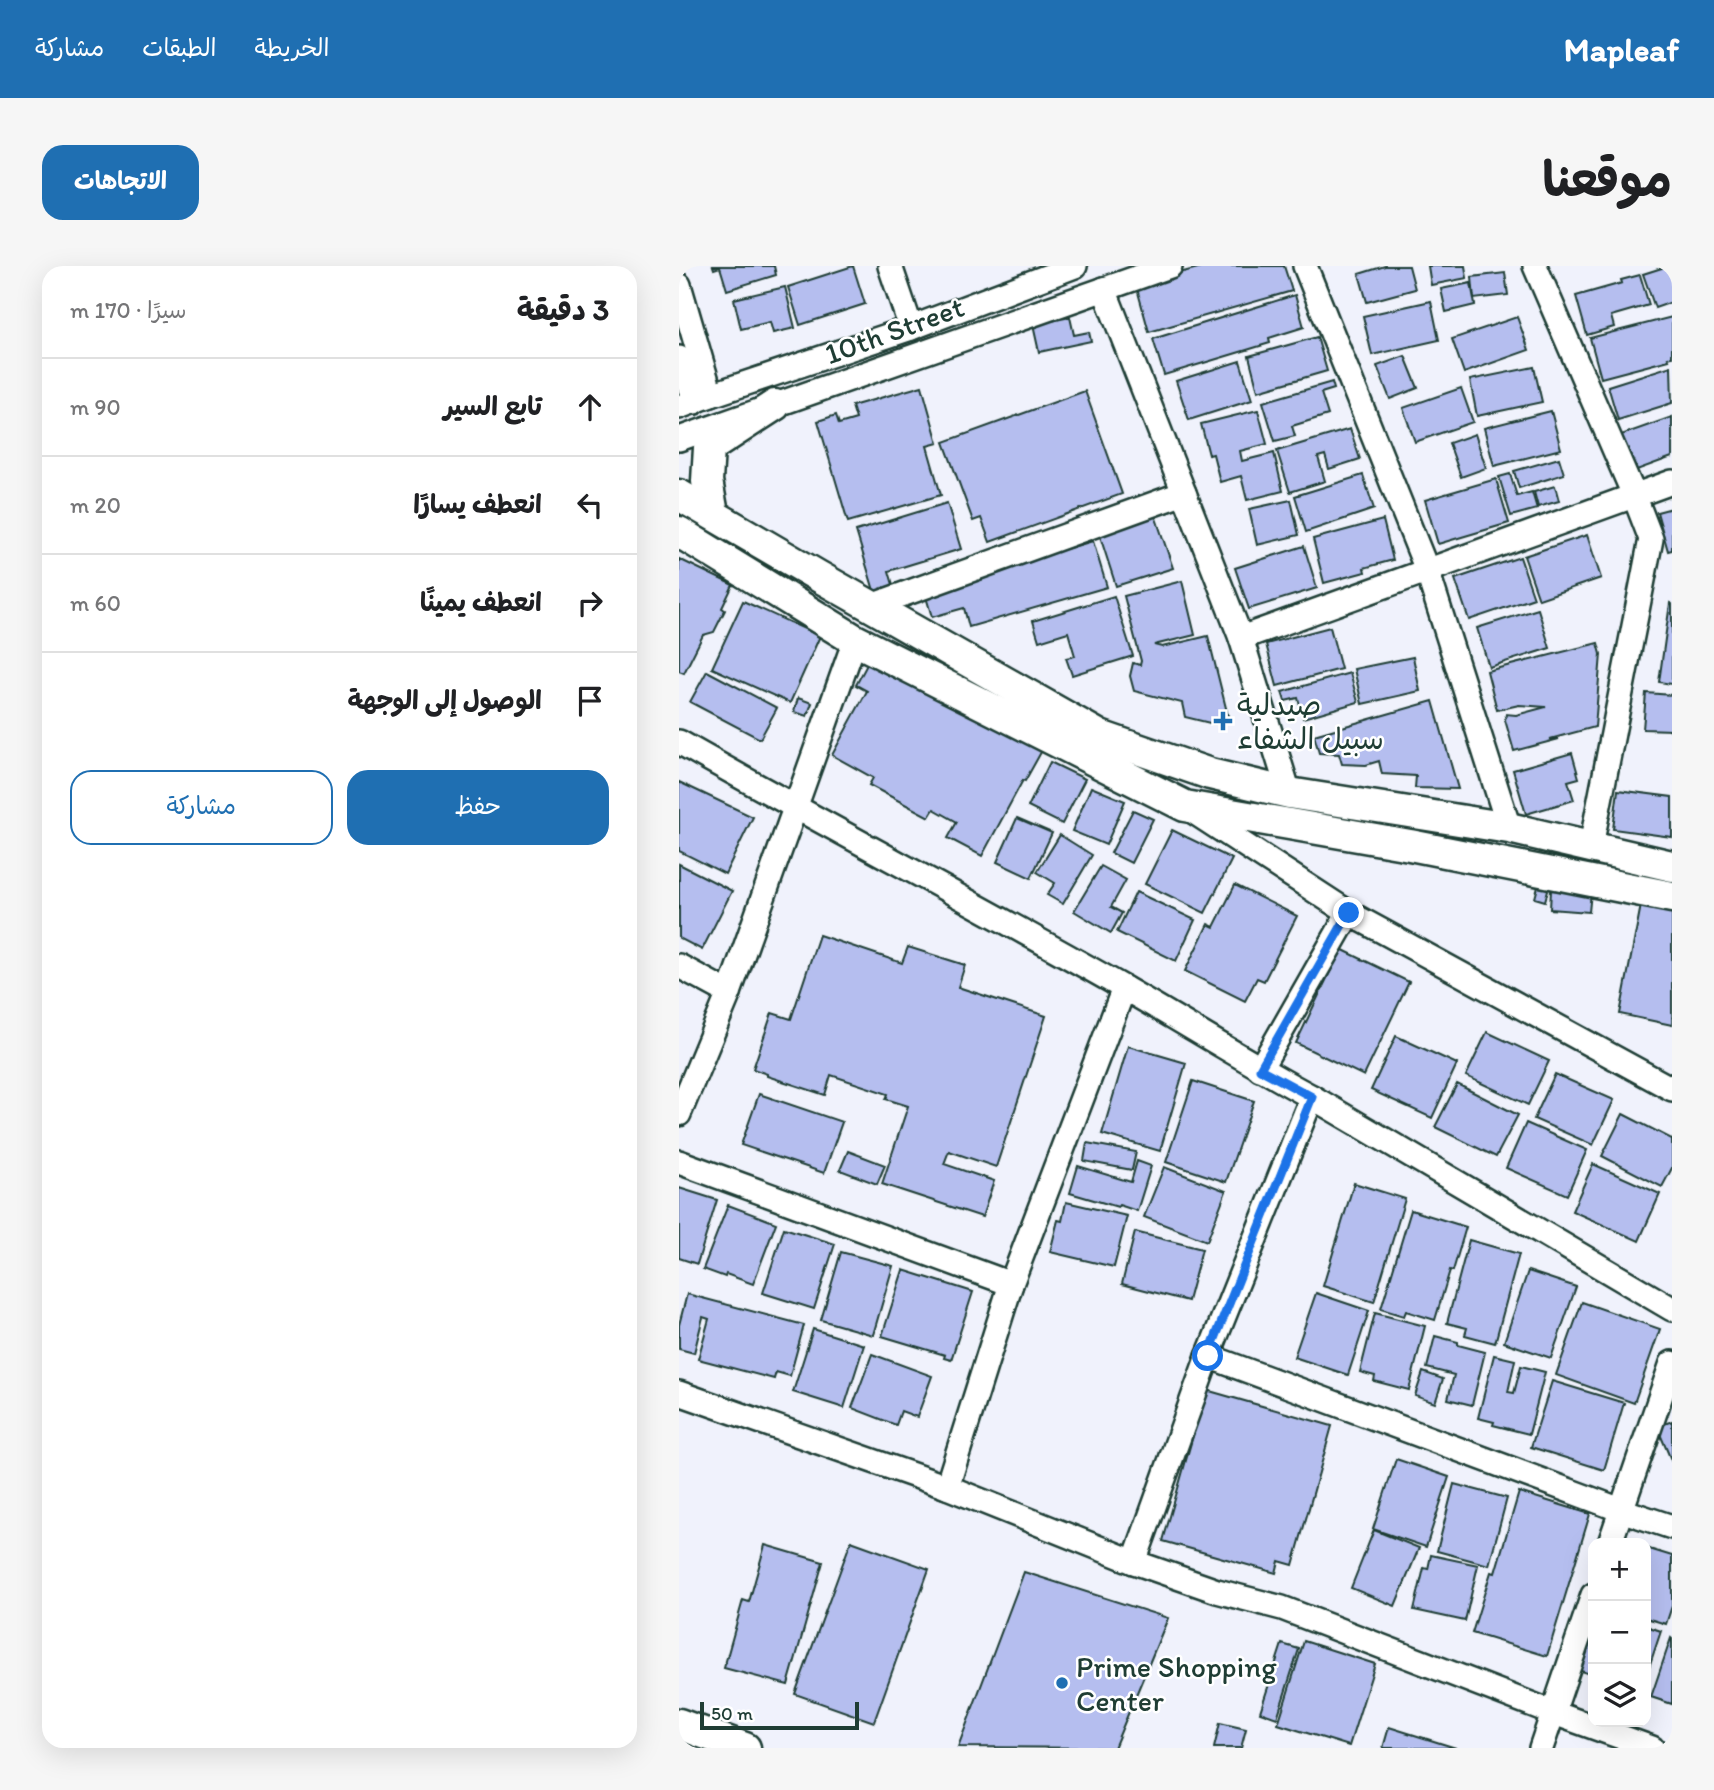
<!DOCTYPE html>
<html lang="ar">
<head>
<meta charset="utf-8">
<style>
	:root { --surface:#fff; --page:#f6f6f6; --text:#202124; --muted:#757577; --line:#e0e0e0; --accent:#1f6fb2 }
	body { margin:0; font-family:Itim,"Playpen Sans Arabic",sans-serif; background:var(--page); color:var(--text); direction:rtl }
	.controls { position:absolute; right:21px; bottom:21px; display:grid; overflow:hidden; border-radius:14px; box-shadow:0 7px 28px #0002 }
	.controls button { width:63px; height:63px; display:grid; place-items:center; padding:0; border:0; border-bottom:2px solid var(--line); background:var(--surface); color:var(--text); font:35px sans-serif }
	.scale { position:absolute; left:21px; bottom:18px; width:159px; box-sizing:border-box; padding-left:7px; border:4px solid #1f3d34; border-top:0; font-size:19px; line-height:24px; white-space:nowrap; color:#1f3d34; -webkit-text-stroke:5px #fff; paint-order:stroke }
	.stop { position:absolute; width:21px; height:21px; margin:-16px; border:5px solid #1a73e8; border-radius:50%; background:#fff }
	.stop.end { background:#1a73e8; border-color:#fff; box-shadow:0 2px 7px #0008 }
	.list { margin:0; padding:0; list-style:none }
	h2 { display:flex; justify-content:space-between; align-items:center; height:91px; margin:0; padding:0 28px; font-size:30px }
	h2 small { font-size:23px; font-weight:400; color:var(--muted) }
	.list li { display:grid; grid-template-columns:46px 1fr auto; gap:21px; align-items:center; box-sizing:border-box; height:98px; padding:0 28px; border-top:2px solid var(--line) }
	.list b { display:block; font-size:26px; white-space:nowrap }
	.list em { font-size:23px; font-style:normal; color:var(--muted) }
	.actions { display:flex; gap:14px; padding:21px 28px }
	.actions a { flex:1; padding:16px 0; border:2px solid var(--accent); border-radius:21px; text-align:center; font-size:24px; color:var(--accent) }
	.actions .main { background:var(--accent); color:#fff }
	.icon { flex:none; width:38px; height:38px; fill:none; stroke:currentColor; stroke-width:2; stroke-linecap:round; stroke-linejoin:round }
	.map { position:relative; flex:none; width:993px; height:1482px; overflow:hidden; direction:ltr; border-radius:21px }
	header { display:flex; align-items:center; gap:42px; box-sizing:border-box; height:98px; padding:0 35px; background:var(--accent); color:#fff }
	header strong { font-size:33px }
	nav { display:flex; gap:38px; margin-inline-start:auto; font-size:24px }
	.intro { display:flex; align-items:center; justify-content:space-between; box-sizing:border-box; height:168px; padding:0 42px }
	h1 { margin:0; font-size:49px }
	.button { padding:18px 32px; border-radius:21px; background:var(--accent); color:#fff; font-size:24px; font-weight:700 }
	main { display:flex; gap:42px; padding:0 42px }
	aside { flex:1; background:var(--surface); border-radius:21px; box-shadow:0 7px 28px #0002 }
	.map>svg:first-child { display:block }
	.building { fill:#b5beef; stroke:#1f3d34; stroke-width:2 }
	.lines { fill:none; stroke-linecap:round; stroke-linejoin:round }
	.minor-casing { stroke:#1f3d34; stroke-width:28 }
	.major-casing { stroke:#1f3d34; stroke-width:35 }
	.minor { stroke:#fff; stroke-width:23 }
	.major { stroke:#fff; stroke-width:30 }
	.route { stroke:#1a73e8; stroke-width:9 }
	.poi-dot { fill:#1f6fb2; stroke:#fff; stroke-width:2.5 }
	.labels { text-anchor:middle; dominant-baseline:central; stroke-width:5; stroke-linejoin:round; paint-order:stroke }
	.street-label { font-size:30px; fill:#1f3d34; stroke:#fff }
	.poi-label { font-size:30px; fill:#1f3d34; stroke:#fff; text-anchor:start }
</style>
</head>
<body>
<header>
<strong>Mapleaf</strong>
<nav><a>الخريطة</a><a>الطبقات</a><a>مشاركة</a></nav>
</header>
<div class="intro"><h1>موقعنا</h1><a class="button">الاتجاهات</a></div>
<main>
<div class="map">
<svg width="993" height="1482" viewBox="0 0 993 1482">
	<rect width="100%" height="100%" fill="#f0f2fc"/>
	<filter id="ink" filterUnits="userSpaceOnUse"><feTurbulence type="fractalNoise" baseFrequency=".0143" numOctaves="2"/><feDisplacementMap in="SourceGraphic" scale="14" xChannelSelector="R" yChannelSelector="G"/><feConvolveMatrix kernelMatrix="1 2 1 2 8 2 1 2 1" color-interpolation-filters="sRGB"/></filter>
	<g filter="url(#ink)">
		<g class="building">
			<path d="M34,0H95L97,9L48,24L41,1L35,3Z"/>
			<path d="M174,0L186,38L121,59L109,21Z"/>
			<path d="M526,0H605L613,25L470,66L457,19Z"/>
			<path d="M706,0H730L736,23L688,36L680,8Z"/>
			<path d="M749,0H786L788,12L752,19Z"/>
			<path d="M989,0H993V36L976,42L964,8Z"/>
			<path d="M826,7L829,29L795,33L793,11Z"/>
			<path d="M961,9L970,39L932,50L935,61L908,69L897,30L943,17L942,14Z"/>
			<path d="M792,17L796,39L767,46L762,23Z"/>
			<path d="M106,21L116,62L94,67L91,56L62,63L55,33Z"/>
			<path d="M616,29L625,61L590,72L591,77L485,109L474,73Z"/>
			<path d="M752,35L760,74L693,89L684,50Z"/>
			<path d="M391,51L395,69L410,66L412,75L360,86L354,59Z"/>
			<path d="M838,51L850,84L785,107L773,73Z"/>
			<path d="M993,51V91L989,92L990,94L922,112L911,72Z"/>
			<path d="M638,71L648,105L579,125L570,90Z"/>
			<path d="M726,90L739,122L711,133L698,100Z"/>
			<path d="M561,95L573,134L510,154L497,115Z"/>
			<path d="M992,100L993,137L939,154L929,120Z"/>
			<path d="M855,101L863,136L798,150L791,114Z"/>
			<path d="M653,116L655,123L642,127L649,149L613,160L616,170L596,175L584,136Z"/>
			<path d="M243,120L259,177L248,180L262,229L169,256L139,155L157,149L160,158L177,153L173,140Z"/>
			<path d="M782,122L794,156L736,176L724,142Z"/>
			<path d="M406,125L443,228L311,276L302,252L294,255L265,176Z"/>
			<path d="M579,144L588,178L561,185L563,195L595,187L604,225L568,234L562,210L541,216L534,188L530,189L522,158Z"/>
			<path d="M872,145L882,183L815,200L805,162Z"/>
			<path d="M993,151V191L955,205L942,169Z"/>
			<path d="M671,163L681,193L650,203L646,189L639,191L646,215L611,226L598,185Z"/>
			<path d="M796,168L807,202L782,211L770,177Z"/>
			<path d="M880,192L885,208L840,222L835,205Z"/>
			<path d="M831,208L838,230L853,226L858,243L832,250L820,211Z"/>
			<path d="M684,209L695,243L627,266L616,230Z"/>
			<path d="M817,213L830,257L759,278L746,234Z"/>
			<path d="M876,220L880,235L859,241L855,226Z"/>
			<path d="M612,234L620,269L578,279L570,243Z"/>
			<path d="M268,237L282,283L210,305L215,322L196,328L177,265Z"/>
			<path d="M993,242V284L989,285L978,246Z"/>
			<path d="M475,246L494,302L437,320L419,264Z"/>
			<path d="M704,254L714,294L685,302L686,306L645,317L634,273Z"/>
			<path d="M908,269L922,312L860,333L845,290Z"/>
			<path d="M414,275L428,321L290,361L285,342L253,351L245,324Z"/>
			<path d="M625,280L638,322L570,343L556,302Z"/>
			<path d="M841,291L855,332L790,354L776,313Z"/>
			<path d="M0,293L54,319L43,342L46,344L35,366L24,369L5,407L0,405Z"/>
			<path d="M503,315L516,369L475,379L483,381L529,370L550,454L535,458L506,451L503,437L455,425L451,410L454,397L461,399L462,395L445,330Z"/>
			<path d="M435,330L454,390L393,409L387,392L396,390L389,366L360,375L354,355Z"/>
			<path d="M64,335L141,370L111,437L33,402Z"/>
			<path d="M991,337L993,338V418L980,416Z"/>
			<path d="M859,343L871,382L810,401L798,362Z"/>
			<path d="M651,361L662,403L598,420L587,378Z"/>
			<path d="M919,377L922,388L916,461L871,473H880L835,485L826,454L827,448L837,449L867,441L840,439L818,444L808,405Z"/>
			<path d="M194,387L366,479L346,515L344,514L303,590L269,572L278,556L255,543L250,551L190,519L194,512L153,489L188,425L177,419Z"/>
			<path d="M734,391L741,425L683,438L675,403Z"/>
			<path d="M28,405L98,442L81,473L11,436Z"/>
			<path d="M671,407L679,436L624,452L619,432L606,435L603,426Z"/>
			<path d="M967,427L993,429V464L964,463Z"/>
			<path d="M119,432L133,437L128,450L115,446Z"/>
			<path d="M754,435L779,523L736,522L737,510L703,508L700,495L687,499L663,498L660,488L640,487L635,469Z"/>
			<path d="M893,487L900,512L889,515L895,534L847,548L834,504Z"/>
			<path d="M371,496L406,513L383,558L349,541Z"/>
			<path d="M0,516L74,551L46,608L0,585Z"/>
			<path d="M412,521L446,535L427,579L393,565Z"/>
			<path d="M939,524L993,531V571L934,563Z"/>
			<path d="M454,544L474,553L452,597L432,587Z"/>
			<path d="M338,552L373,567L352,612L318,596Z"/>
			<path d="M493,564L553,593L526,647L466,618Z"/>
			<path d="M381,569L413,589L384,638L368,629L376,617L358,606Z"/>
			<path d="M0,598L53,625L23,684L0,672Z"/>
			<path d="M422,600L447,614L432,641L443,647L432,667L395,645Z"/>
			<path d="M860,617L870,620L866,635L856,632Z"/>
			<path d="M556,619L618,650L585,715L578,712L566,735L506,705L529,658L535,661Z"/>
			<path d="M872,624L912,626L910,646L871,643Z"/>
			<path d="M457,626L516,654L497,695L438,666Z"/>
			<path d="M962,639L993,645V759L941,748Z"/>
			<path d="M140,669L223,697L229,681L286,699L279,721L367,750L317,901L270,885L265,898L315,915L303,951L203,918L229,840L207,833L209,828L152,809L146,829L88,810V808L74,803L93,747L112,753Z"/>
			<path d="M662,683L730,716L685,810L617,777Z"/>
			<path d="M808,766L870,795L849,839L787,810Z"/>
			<path d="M717,770L778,798L753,852L692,824Z"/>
			<path d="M449,780L507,797L481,885L423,868Z"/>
			<path d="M876,808L935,834L914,879L855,853Z"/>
			<path d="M514,815L575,835L547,916L487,896Z"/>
			<path d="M778,818L839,849L817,891L756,861Z"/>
			<path d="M80,828L163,856L145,907L62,879Z"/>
			<path d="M944,848L993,873V902L983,921L923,890Z"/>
			<path d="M847,857L908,884L888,929L827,902Z"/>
			<path d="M408,877L457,886L453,904L405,895Z"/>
			<path d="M169,885L206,899L198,918L161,904Z"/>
			<path d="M458,895L472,900L458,945L440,939L439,941L391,927L399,900L452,916Z"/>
			<path d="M914,898L981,928L960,975L893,945Z"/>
			<path d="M485,901L547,925L528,975L465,951Z"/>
			<path d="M675,917L726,933L695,1036L644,1020Z"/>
			<path d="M0,922L38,934L18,998L0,992Z"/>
			<path d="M387,936L448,950L435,1001L371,986L379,954L383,955Z"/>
			<path d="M49,939L97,957L74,1018L47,1008L46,1011L24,1003Z"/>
			<path d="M732,944L787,961L774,1005L771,1004L756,1054L727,1045L725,1050L702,1043Z"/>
			<path d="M105,962L156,978L135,1043L84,1027Z"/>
			<path d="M456,966L523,983L509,1035L443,1018Z"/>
			<path d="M790,974L840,988L816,1077L786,1069L788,1062L768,1057Z"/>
			<path d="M162,986L214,1000L194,1069L142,1054Z"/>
			<path d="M224,1004L294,1026L272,1094L265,1092L266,1089L203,1070Z"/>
			<path d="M849,1005L897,1021L872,1092L825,1076Z"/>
			<path d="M637,1027L690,1045L669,1109L615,1091Z"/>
			<path d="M8,1028L125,1059L111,1110L97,1106L95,1113L19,1093L30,1053L24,1051L15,1087L0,1083V1059Z"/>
			<path d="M903,1036L981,1063L955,1137L877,1109Z"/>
			<path d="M696,1047L746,1060L730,1124L695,1115L696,1110L681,1106Z"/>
			<path d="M134,1063L185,1079L165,1142L114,1126Z"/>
			<path d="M756,1070L779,1076V1079L806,1086L793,1139L769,1133L775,1109L748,1102Z"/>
			<path d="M193,1088L253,1110L238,1151L222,1145L217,1159L173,1142Z"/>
			<path d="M815,1089L836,1094L829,1126L835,1127L842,1100L866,1106L850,1168L814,1159L815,1156L799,1152Z"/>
			<path d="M744,1106L764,1113L756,1137L736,1130Z"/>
			<path d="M873,1115L945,1137L925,1204L852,1181Z"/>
			<path d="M527,1124L653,1160L614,1299L600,1295L597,1307L484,1275Z"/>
			<path d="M993,1155V1196L978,1161Z"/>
			<path d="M717,1193L770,1211L747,1281L694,1263Z"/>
			<path d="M775,1218L828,1232L810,1299L758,1285Z"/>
			<path d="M840,1226L911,1248L868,1390L793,1367L812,1306L816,1307Z"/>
			<path d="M695,1264L740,1282L716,1340L672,1322Z"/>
			<path d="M172,1275L250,1303L195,1456L116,1428Z"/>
			<path d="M86,1279L144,1296L109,1419L45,1402L64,1334L70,1336Z"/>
			<path d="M967,1282L993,1290V1340L987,1358L967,1352Z"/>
			<path d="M752,1289L799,1299L786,1355L735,1344L745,1302L749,1303Z"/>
			<path d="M345,1306L489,1352L435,1482L279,1481Z"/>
			<path d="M914,1343V1409L893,1402Z"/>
			<path d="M967,1360L982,1365L967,1410Z"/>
			<path d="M992,1372L993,1373V1438L972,1431Z"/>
			<path d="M625,1375L696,1398L670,1480L599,1458Z"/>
			<path d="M603,1378L620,1383L598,1452L581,1446Z"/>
			<path d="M541,1457L567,1463L562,1482H535Z"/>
			<path d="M710,1461L777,1482H704Z"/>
		</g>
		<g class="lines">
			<defs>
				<g id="minor">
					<path d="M211,0L232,62"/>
					<path d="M626,0L748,304L830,562"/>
					<path d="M856,0L955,229L972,273L912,580"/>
					<path d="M0,19L32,129"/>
					<path d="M425,23L562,372L610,527"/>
					<path d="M0,92L16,136"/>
					<path d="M0,141L32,129L232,62L396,0"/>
					<path d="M0,173L491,0"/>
					<path d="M192,340L505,227"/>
					<path d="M562,372L993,216"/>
					<path d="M0,476C147,560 298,638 445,722C508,758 569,797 633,831L993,1043"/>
					<path d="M512,544L670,647L993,823"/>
					<path d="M0,700L50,727"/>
					<path d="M581,803L670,647"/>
					<path d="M0,848L50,727L176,374"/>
					<path d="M0,896L332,1018"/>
					<path d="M529,1090L942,1244L993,1261"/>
					<path d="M0,1127L268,1221L455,1296L538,1325L603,1342L875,1447L973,1482"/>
					<path d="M268,1221L332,1018L445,722"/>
					<path d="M931,1277L993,1097"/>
					<path d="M455,1296L529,1090L633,831"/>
					<path d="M862,1482L914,1329"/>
				</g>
				<g id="major">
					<path d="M0,229L139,310L421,470L531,508L610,527L830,562L993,600"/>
					<path d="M34,248L28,215L30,182L96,139"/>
					<path d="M0,266L176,374L506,540L731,579L993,631"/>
					<path d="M0,1458L66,1482"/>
				</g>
			</defs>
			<use href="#minor" class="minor-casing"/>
			<use href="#major" class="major-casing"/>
			<use href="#minor" class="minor"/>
			<use href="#major" class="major"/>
		</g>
	</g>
	<g class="lines" filter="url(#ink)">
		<path class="route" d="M529,1090L633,831L581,803L670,647"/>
	</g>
	<g class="poi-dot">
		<path d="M540.5 444.5h7v7h7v7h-7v7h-7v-7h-7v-7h7z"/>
		<circle cx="383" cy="1417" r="7"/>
	</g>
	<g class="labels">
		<g class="street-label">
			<text transform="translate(215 64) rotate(-20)">10th Street</text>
		</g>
		<g class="poi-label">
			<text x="558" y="438">صيدلية<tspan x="558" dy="34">سبيل الشفاء</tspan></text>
			<text x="397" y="1400">Prime Shopping<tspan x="397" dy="34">Center</tspan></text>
		</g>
	</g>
</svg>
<div class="controls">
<button>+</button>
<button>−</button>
<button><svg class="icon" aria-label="layers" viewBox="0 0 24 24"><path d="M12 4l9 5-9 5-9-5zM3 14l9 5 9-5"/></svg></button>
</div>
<div class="scale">50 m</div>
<div class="stop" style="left:529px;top:1090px"></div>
<div class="stop end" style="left:670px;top:647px"></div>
</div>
<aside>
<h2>3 دقيقة<small>سيرًا · 170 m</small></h2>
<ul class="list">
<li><svg class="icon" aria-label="ahead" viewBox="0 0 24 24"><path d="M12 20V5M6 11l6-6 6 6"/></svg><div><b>تابع السير</b></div><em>90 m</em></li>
<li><svg class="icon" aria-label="left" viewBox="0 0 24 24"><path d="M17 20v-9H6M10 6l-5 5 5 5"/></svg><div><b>انعطف يسارًا</b></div><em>20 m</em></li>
<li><svg class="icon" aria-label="right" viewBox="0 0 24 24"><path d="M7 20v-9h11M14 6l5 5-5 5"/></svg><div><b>انعطف يمينًا</b></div><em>60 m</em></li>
<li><svg class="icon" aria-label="arrive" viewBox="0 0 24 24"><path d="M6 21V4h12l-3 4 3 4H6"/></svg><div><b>الوصول إلى الوجهة</b></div></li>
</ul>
<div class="actions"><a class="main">حفظ</a><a>مشاركة</a></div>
</aside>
</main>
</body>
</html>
